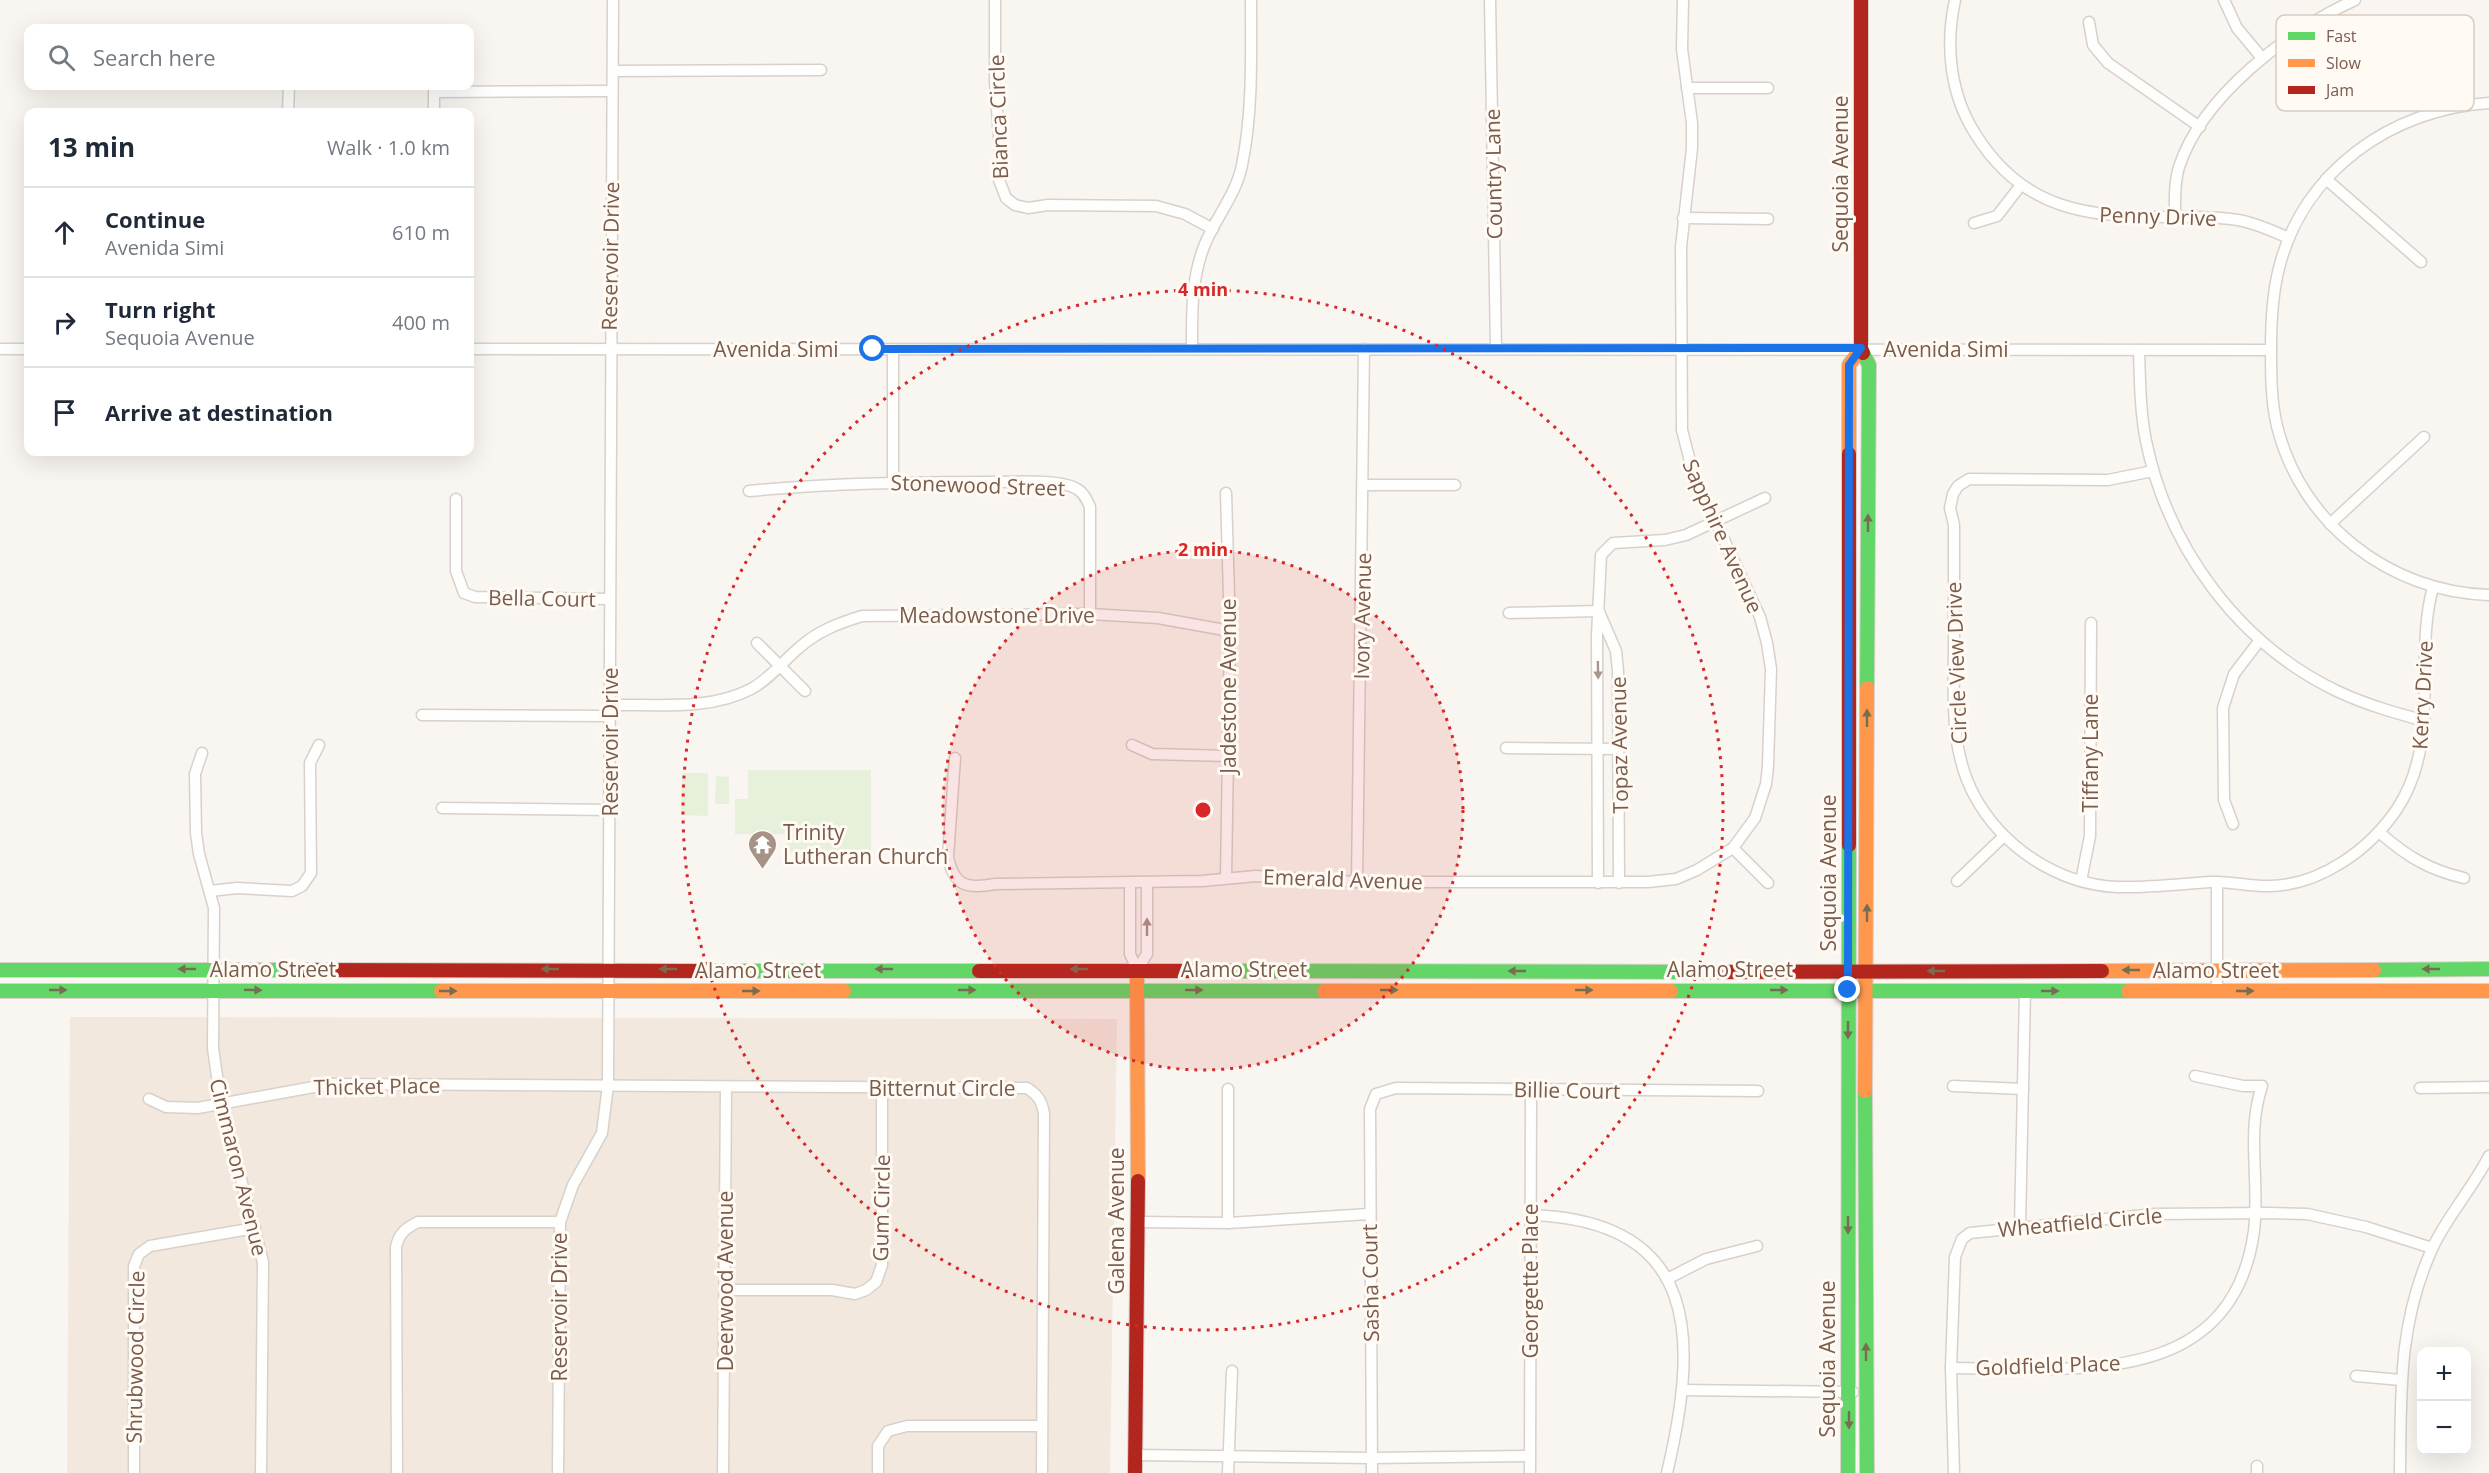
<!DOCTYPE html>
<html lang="en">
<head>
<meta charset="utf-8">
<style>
	:root { --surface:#fff; --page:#f2f2f3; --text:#1f2937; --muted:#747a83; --line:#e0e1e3 }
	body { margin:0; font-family:"Open Sans",sans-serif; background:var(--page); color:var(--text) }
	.controls { position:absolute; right:18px; bottom:18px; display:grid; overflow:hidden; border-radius:12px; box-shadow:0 6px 24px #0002 }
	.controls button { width:54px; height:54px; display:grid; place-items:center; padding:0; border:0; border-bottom:2px solid var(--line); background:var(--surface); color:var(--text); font:30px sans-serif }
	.stop { position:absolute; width:18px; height:18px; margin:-14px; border:4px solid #1a73e8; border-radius:50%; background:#fff }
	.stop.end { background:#1a73e8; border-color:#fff; box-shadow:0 2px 6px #0008 }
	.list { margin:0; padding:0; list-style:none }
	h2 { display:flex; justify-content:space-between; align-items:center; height:78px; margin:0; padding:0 24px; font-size:26px }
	h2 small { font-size:20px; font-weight:400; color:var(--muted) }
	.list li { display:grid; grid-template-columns:39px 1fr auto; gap:18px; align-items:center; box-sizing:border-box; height:90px; padding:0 24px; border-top:2px solid var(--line) }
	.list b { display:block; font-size:22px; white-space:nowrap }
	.list p { margin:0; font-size:20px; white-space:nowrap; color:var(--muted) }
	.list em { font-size:20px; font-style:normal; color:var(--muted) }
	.icon { flex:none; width:33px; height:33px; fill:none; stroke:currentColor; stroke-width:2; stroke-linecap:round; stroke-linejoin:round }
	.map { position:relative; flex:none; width:2489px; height:1473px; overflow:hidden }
	.search { position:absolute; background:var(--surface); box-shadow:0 6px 24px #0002; left:24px; top:24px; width:450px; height:66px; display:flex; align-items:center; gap:15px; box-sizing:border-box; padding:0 21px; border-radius:12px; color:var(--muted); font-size:22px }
	.panel { position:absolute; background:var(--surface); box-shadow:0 6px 24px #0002; left:24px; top:108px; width:450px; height:348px; border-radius:12px }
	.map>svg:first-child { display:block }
	.residential { fill:#f2e8de }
	.green { fill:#e7f0db }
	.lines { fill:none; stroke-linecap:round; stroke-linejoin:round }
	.street-casing { stroke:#d7d1cb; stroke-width:13 }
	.fast-casing { stroke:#d9d2cb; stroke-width:16 }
	.slow-casing { stroke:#d9d2cb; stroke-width:16 }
	.jam-casing { stroke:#d9d2cb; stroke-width:16 }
	.street { stroke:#fefefd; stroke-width:10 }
	.fast { stroke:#63d668; stroke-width:14 }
	.slow { stroke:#ff974d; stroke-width:14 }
	.jam { stroke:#b3261e; stroke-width:14 }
	.oneway { fill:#776e51 }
	.oneway2 { fill:#a8958b }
	.route { stroke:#1a73e8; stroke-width:8 }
	.ring { fill:none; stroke:#d62828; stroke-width:3; stroke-dasharray:3 6 }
	.labels { text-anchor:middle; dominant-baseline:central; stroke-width:6; stroke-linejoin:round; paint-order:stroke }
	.street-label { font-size:21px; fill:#7a5c4d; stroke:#fffaf3 }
	.poi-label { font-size:21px; fill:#7a5c4d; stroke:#fffaf3; text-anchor:start }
	.key { fill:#fffaf3; stroke:#d7cbc1; stroke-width:1.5 }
	.key-label { font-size:16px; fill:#7a5c4d }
	.centre { fill:#d62828; stroke:#fffaf3; stroke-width:3 }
	.ring-label { font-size:18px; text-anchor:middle; font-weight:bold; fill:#d62828; stroke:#fffaf3; stroke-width:6; stroke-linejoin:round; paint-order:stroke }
</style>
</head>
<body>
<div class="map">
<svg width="2489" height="1473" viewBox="0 0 2489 1473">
	<rect width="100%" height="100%" fill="#f9f5f0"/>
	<path class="residential" d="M70,1017L1117,1019L1110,1473H67Z"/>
	<g class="green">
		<path d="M748,770H871V852H786V834H735V799H748Z"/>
		<path d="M682,773H708V816L681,815Z"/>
		<path d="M716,776L729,777V804H715Z"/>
	</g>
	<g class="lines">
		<defs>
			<g id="street">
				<path d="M995,0V82L1001,164L999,180L1006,198L1015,205L1028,208L1048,205L1156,206L1185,214L1213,229"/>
				<path d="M1490,0L1496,349"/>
				<path d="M1955,0C1945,46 1950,95 1976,135C2024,211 2088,217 2170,217C2192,217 2216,216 2238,220C2256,223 2272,231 2289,238"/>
				<path d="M2224,0L2237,28L2262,58"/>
				<path d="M2089,22L2093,45L2108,63L2200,127"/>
				<path d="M613,71L821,70"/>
				<path d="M1687,88H1768"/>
				<path d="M2489,103C2392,109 2303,171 2279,268C2272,295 2271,322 2271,349C2271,375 2271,401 2277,426C2301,524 2390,592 2489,595"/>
				<path d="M288,112L289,86"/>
				<path d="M434,112V92L612,91"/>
				<path d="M2326,179L2421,262"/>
				<path d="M2175,217C2175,201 2174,183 2179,167C2202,96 2289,30 2355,0"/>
				<path d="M1683,218L1768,219"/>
				<path d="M1974,223L1997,216L2021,185"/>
				<path d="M0,349H28"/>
				<path d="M470,349L2271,350"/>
				<path d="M1192,349C1192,313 1191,278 1205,244C1216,217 1236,195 1242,165C1253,111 1251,55 1251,0"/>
				<path d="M2139,350C2140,380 2140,411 2146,441C2168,548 2239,645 2339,692C2367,705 2396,713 2425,721"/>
				<path d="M2153,471L2108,480L1969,479L1958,486L1953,494L1950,508L1954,525C1954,565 1954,605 1954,644C1954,695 1949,748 1974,795C2002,847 2057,884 2117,887C2148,888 2180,884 2211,882C2231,881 2251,887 2270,886C2321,885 2370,849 2397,809C2442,741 2413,660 2433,587"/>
				<path d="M893,482V349"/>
				<path d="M1364,485H1455"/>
				<path d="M749,491C831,483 913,482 996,482C1016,482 1061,479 1077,489C1084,493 1087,500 1090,507V614"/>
				<path d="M456,499V571L464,593L475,597L609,599"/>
				<path d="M2330,524L2424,437"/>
				<path d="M1509,613L1599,611"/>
				<path d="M1600,614L1616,651L1618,671L1619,883"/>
				<path d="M757,643L805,691"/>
				<path d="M610,705C656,704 709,711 751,689C771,678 783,661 800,647C818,631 839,623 862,616L1090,614L1158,618L1230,631"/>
				<path d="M422,715L610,716"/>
				<path d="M1132,745L1152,754L1228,756"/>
				<path d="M1506,748L1619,749"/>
				<path d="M202,753L195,774L196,833L199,854L214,908L213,1048L221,1104L263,1262L261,1473"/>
				<path d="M955,758L948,857C954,887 968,889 995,884L1202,881L1256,876L1357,882H1648L1676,879L1697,870L1733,848L1755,818L1766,784L1768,766L1771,669L1767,643L1760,617L1693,473L1682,430L1681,247L1692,148V123L1682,49L1683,0"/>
				<path d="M442,808L610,810"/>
				<path d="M2233,824L2224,800L2223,708L2234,674L2260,640"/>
				<path d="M2379,832C2406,856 2429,870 2464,878"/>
				<path d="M1733,848L1768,883"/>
				<path d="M1226,878L1230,631L1226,493"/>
				<path d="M1957,881L2004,836"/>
				<path d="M2081,881L2090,836L2091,623"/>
				<path d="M1130,882V954L1137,969"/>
				<path d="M1357,882L1364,349"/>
				<path d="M1598,883L1597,636L1601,555L1613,543L1665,540L1686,535L1765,498"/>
				<path d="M210,891L237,888L292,891L302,886L311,873L310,763L319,745"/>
				<path d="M1137,969L1147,954V882"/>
				<path d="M2217,991V882"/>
				<path d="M1953,1086L2023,1089"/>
				<path d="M2420,1088L2489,1087"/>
				<path d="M1228,1089V1223"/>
				<path d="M149,1099L166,1107L198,1108L330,1084L1027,1088C1038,1095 1042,1101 1044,1114L1042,1473"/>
				<path d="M1531,1215C1702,1221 1698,1341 1667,1473"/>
				<path d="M1138,1222L1228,1223L1369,1214"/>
				<path d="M2020,1226L2025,991"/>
				<path d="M1667,1279L1706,1259L1757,1246"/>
				<path d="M726,1290H832L855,1294L866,1290L876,1282L882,1265V1088"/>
				<path d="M1951,1368C2072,1368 2232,1391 2254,1231C2260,1182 2246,1132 2262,1086H2243L2195,1076"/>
				<path d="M2356,1376L2401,1380"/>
				<path d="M1682,1390L1853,1392"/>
				<path d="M1136,1455L1372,1458L1530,1456"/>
				<path d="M134,1473V1266L139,1254L150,1246L255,1228"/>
				<path d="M397,1473L396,1247C399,1233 406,1228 418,1222H560"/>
				<path d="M558,1473L560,1222L573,1185L602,1133L608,1085L613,0"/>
				<path d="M723,1473L726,1088"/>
				<path d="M878,1473V1446L888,1431L907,1426H1042"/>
				<path d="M1228,1473L1232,1371"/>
				<path d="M1372,1473L1370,1109L1376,1094L1396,1088L1758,1091"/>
				<path d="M1530,1473L1531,1089"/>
				<path d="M1954,1473L1951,1368L1955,1257L1962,1239L1970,1233L2155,1214L2270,1213L2307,1214L2366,1227L2432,1248"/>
				<path d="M2257,1473V1466"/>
				<path d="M2400,1473C2401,1393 2398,1324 2432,1249C2447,1216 2473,1188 2489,1156"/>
			</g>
			<g id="fast">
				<path d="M1863,353L1869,365L1867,688"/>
				<path d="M0,970H300"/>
				<path d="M2374,970L2489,969"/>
				<path d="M702,971H979"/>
				<path d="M1208,971L1721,972"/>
				<path d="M0,991H441"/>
				<path d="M844,991H1324"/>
				<path d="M1671,991H2128"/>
				<path d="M1865,1091L1867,1473"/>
				<path d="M1848,1473L1849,845"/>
			</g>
			<g id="slow">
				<path d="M1849,454V365L1861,348"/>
				<path d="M2102,971L2374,970"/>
				<path d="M1137,979L1138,1181"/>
				<path d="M441,991H844"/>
				<path d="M1324,991H1671"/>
				<path d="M2128,991H2489"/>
				<path d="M1865,1091L1867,688"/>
			</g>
			<g id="jam">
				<path d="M1861,0V348L1863,353"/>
				<path d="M1849,845V454"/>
				<path d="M300,970L702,971"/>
				<path d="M979,971H1208"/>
				<path d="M1721,972L2102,971"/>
				<path d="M1135,1473L1138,1181"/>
			</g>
		</defs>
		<use href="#street" class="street-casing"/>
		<use href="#fast" class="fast-casing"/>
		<use href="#slow" class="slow-casing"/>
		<use href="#jam" class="jam-casing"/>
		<use href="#street" class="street"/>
		<use href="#fast" class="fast"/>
		<use href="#slow" class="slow"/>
		<use href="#jam" class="jam"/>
	</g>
	<defs><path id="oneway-solid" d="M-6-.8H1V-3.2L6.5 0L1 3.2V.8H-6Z" transform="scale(1.5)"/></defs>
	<g class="oneway">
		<use href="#oneway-solid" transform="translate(1868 523) rotate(-90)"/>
		<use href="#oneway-solid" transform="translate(1867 718) rotate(-90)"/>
		<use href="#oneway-solid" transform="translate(1867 913) rotate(-90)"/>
		<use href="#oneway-solid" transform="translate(187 969) rotate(180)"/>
		<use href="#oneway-solid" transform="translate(550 969) rotate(-180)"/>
		<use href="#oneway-solid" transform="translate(668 969) rotate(180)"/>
		<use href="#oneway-solid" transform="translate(884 969) rotate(180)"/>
		<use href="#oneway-solid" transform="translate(1079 969) rotate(180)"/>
		<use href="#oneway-solid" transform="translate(2431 969) rotate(180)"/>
		<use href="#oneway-solid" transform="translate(2131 970) rotate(180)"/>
		<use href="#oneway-solid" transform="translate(1517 971) rotate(-180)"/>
		<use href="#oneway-solid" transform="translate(1936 971) rotate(180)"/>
		<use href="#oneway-solid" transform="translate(58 990)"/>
		<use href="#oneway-solid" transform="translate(253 990) rotate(1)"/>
		<use href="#oneway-solid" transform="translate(967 990)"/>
		<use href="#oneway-solid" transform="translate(1194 990)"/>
		<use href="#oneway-solid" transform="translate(1389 990)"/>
		<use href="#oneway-solid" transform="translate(1584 990)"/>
		<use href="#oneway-solid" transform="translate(1779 990)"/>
		<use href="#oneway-solid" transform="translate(448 991)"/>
		<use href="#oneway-solid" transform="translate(751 991)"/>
		<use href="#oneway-solid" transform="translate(2050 991)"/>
		<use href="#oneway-solid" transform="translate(2245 991)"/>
		<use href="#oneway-solid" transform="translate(1848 1030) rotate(90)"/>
		<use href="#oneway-solid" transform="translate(1848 1225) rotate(90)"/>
		<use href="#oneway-solid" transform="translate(1866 1352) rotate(-90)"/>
		<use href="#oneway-solid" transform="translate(1849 1420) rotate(90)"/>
	</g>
	<g class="oneway2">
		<use href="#oneway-solid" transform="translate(1598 670) rotate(89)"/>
		<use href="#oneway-solid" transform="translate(1147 927) rotate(-90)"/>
	</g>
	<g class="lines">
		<path class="route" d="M873,349L1861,348L1849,365L1848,990"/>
	</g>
	<circle cx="1203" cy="810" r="260" fill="#d62828" fill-opacity=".12"/>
	<g class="ring">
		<circle cx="1203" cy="810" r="260"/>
		<circle cx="1203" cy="810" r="520"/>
	</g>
	<defs>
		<symbol id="temple-pin" viewBox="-11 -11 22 30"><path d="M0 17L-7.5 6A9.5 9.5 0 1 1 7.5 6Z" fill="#a69286" stroke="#fffaf3"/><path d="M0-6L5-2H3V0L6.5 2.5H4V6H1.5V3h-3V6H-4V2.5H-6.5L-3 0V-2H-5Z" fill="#fff"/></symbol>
	</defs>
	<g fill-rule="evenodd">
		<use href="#temple-pin" x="746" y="828" width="33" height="45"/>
	</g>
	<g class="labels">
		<g class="street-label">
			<text transform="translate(998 117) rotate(-92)">Bianca Circle</text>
			<text transform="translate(1493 174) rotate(-91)">Country Lane</text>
			<text transform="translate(1840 174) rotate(-90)">Sequoia Avenue</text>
			<text transform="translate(2158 216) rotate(2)">Penny Drive</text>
			<text transform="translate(610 256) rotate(-89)">Reservoir Drive</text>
			<text x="776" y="349">Avenida Simi</text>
			<text x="1946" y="349">Avenida Simi</text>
			<text transform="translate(978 485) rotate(2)">Stonewood Street</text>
			<text transform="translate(1723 536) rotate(66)">Sapphire Avenue</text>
			<text transform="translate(542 598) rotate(1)">Bella Court</text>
			<text x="997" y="615">Meadowstone Drive</text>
			<text transform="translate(1362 616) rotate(-89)">Ivory Avenue</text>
			<text transform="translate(1956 663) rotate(-92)">Circle View Drive</text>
			<text transform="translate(1228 686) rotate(-90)">Jadestone Avenue</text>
			<text transform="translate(2422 695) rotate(-87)">Kerry Drive</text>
			<text transform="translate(610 742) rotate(-90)">Reservoir Drive</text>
			<text transform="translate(1619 745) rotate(-91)">Topaz Avenue</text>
			<text transform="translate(2090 753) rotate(-90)">Tiffany Lane</text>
			<text transform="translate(1828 873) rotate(-90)">Sequoia Avenue</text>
			<text transform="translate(1343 879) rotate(2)">Emerald Avenue</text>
			<text x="273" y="969">Alamo Street</text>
			<text x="1244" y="969">Alamo Street</text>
			<text x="1730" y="969">Alamo Street</text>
			<text x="758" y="970">Alamo Street</text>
			<text x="2216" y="970">Alamo Street</text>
			<text transform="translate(377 1086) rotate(-1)">Thicket Place</text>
			<text x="942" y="1088">Bitternut Circle</text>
			<text transform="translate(1567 1090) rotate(1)">Billie Court</text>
			<text transform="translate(239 1167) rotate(76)">Cimmaron Avenue</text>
			<text transform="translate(881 1208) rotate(-89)">Gum Circle</text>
			<text transform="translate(1116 1221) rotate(-90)">Galena Avenue</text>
			<text transform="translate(2080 1222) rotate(-5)">Wheatfield Circle</text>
			<text transform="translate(725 1281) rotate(-90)">Deerwood Avenue</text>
			<text transform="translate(1530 1281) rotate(-90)">Georgette Place</text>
			<text transform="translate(1370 1283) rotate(-91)">Sasha Court</text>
			<text transform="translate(559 1307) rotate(-90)">Reservoir Drive</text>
			<text transform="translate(135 1357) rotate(-89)">Shrubwood Circle</text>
			<text transform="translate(1827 1359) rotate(-90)">Sequoia Avenue</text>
			<text transform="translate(2048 1365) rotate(-2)">Goldfield Place</text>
		</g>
		<g class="poi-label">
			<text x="783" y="832">Trinity<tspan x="783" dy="24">Lutheran Church</tspan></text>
		</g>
	</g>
	<rect x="2276" y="15" width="198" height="96" rx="9" class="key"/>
	<rect x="2288" y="32" width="27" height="8" fill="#63d668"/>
	<rect x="2288" y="59" width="27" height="8" fill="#ff974d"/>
	<rect x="2288" y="86" width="27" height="8" fill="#b3261e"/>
	<g class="key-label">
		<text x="2326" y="42">Fast</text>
		<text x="2326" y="69">Slow</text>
		<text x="2326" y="96">Jam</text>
	</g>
	<circle cx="1203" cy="810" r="9" class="centre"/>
	<g class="ring-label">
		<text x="1203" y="296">4 min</text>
		<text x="1203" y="556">2 min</text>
	</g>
</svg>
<div class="controls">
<button>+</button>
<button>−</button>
</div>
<div class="stop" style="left:873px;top:349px"></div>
<div class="stop end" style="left:1848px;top:990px"></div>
<div class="search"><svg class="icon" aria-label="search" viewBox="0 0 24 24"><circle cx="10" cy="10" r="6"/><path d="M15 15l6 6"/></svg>Search here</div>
<section class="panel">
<h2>13 min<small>Walk · 1.0 km</small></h2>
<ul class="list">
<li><svg class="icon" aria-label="ahead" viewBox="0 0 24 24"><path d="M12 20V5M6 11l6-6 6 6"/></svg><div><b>Continue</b><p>Avenida Simi</p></div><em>610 m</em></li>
<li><svg class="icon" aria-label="right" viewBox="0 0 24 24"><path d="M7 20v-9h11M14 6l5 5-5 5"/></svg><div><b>Turn right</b><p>Sequoia Avenue</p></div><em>400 m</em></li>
<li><svg class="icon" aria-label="arrive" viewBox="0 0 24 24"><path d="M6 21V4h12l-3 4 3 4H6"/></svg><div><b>Arrive at destination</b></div></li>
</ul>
</section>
</div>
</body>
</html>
